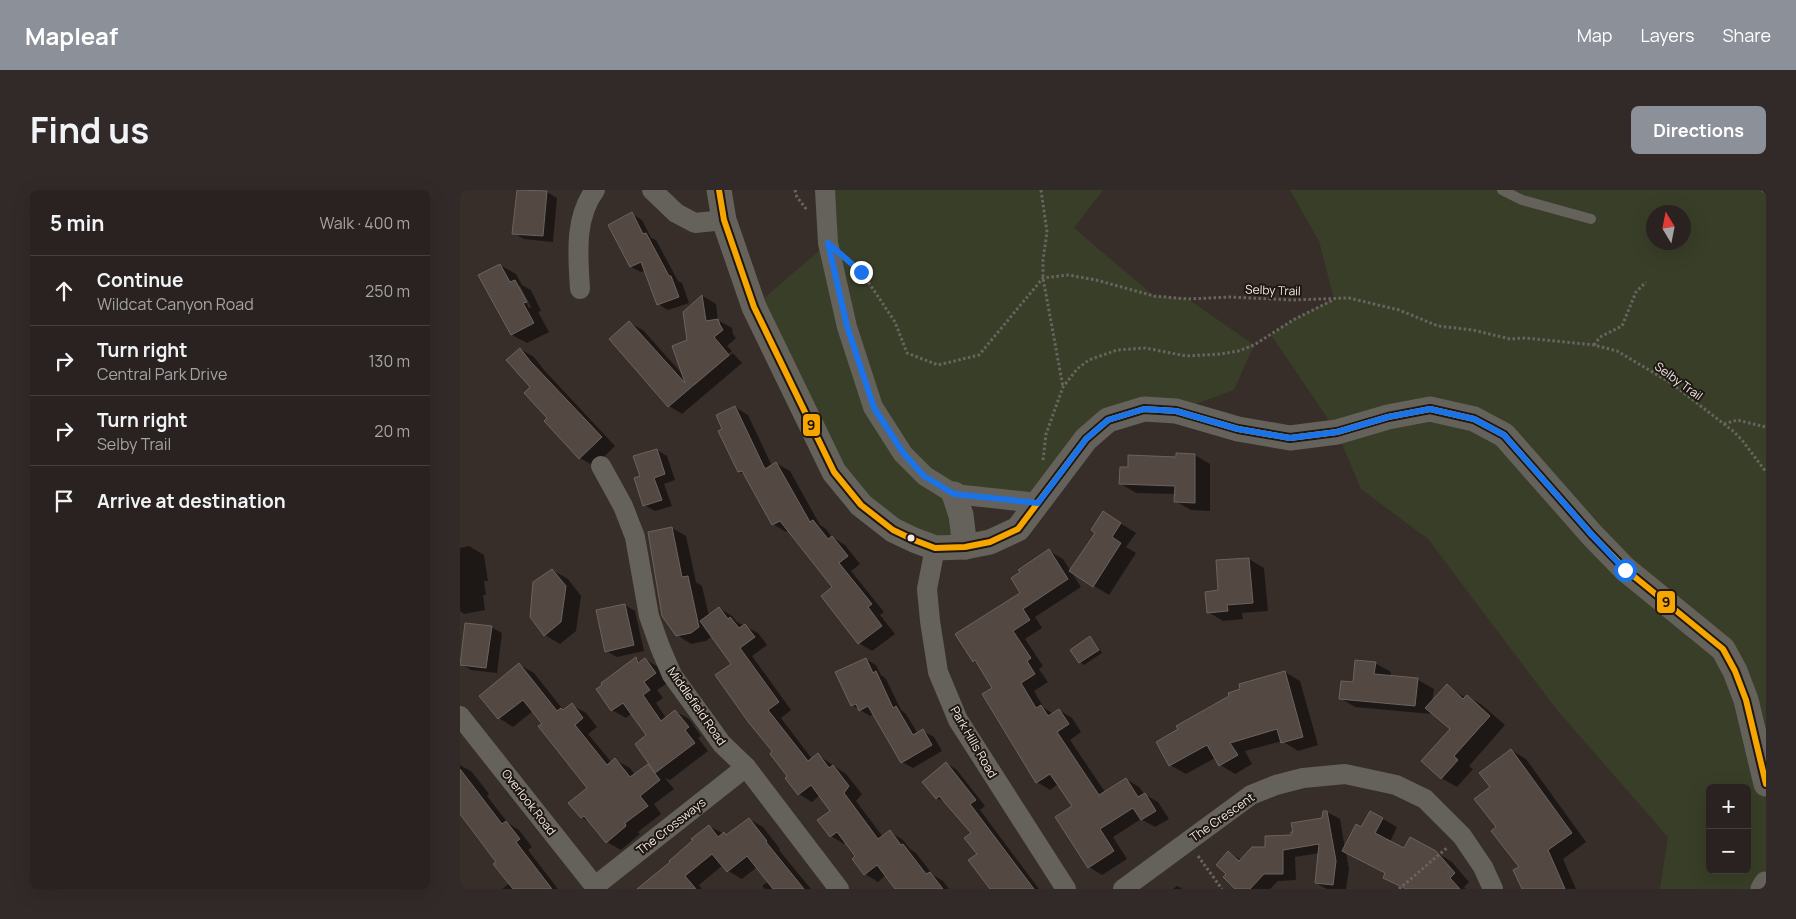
<!DOCTYPE html>
<html lang="en">
<head>
<meta charset="utf-8">
<style>
	:root { --surface:#292220; --page:#312a29; --text:#f1f3f6; --muted:#a5a4a5; --line:#453f3e; --accent:#8c9099 }
	body { margin:0; font-family:Manrope,sans-serif; background:var(--page); color:var(--text) }
	.controls { position:absolute; right:15px; bottom:15px; display:grid; overflow:hidden; border-radius:8px; box-shadow:0 5px 20px #0002 }
	.controls button { width:45px; height:45px; display:grid; place-items:center; padding:0; border:0; border-bottom:1px solid var(--line); background:var(--surface); color:var(--text); font:25px sans-serif }
	.compass { position:absolute; left:1186px; top:15px; width:45px; height:45px; border-radius:50%; background:var(--surface); box-shadow:0 5px 20px #0002; rotate:350deg }
	.stop { position:absolute; width:15px; height:15px; margin:-11px; border:4px solid #1a73e8; border-radius:50%; background:#fff }
	.stop.end { background:#1a73e8; border-color:#fff; box-shadow:0 1px 5px #0008 }
	.list { margin:0; padding:0; list-style:none }
	h2 { display:flex; justify-content:space-between; align-items:center; height:65px; margin:0; padding:0 20px; font-size:21px }
	h2 small { font-size:16px; font-weight:400; color:var(--muted) }
	.list li { display:grid; grid-template-columns:32px 1fr auto; gap:15px; align-items:center; box-sizing:border-box; height:70px; padding:0 20px; border-top:1px solid var(--line) }
	.list b { display:block; font-size:19px; white-space:nowrap }
	.list p { margin:0; font-size:16px; white-space:nowrap; color:var(--muted) }
	.list em { font-size:16px; font-style:normal; color:var(--muted) }
	.icon { flex:none; width:28px; height:28px; fill:none; stroke:currentColor; stroke-width:2; stroke-linecap:round; stroke-linejoin:round }
	.map { position:relative; flex:none; width:1306px; height:699px; overflow:hidden; border-radius:8px }
	header { display:flex; align-items:center; gap:30px; box-sizing:border-box; height:70px; padding:0 25px; background:var(--accent); color:#fff }
	header strong { font-size:24px }
	nav { display:flex; gap:28px; margin-inline-start:auto; font-size:18px }
	.intro { display:flex; align-items:center; justify-content:space-between; box-sizing:border-box; height:120px; padding:0 30px }
	h1 { margin:0; font-size:35px }
	.button { padding:12px 22px; border-radius:8px; background:var(--accent); color:#fff; font-size:18px; font-weight:700 }
	main { display:flex; gap:30px; padding:0 30px }
	aside { flex:1; background:var(--surface); border-radius:8px; box-shadow:0 5px 20px #0002 }
	.map>svg:first-child { display:block }
	.green { fill:#393e28; fill-rule:evenodd }
	.shadow { fill:#0007; fill-rule:evenodd }
	.building { fill:#534842; stroke:#6b635f }
	.lines { fill:none; stroke-linecap:round; stroke-linejoin:round }
	.path { stroke:#696460; stroke-width:3; stroke-dasharray:2.5 2.5; stroke-linecap:butt }
	.service { stroke:#65625b; stroke-width:10 }
	.minor { stroke:#65625b; stroke-width:20 }
	.tertiary { stroke:#65625b; stroke-width:25 }
	.bus-1-casing { stroke:#1e1713; stroke-width:10 }
	.bus-1 { stroke:#f7a600; stroke-width:6 }
	.route { stroke:#1a73e8; stroke-width:6 }
	.bus-dot { fill:#f4e9e4; stroke:#1e1713; stroke-width:2 }
	.labels { text-anchor:middle; dominant-baseline:central; stroke-width:4; stroke-linejoin:round; paint-order:stroke }
	.street-label { font-size:12px; fill:#f4e9e4; stroke:#1e1713 }
	.line-badge { stroke:#1e1713; stroke-width:2 }
	.pale-badge-label { font-size:14px; text-anchor:middle; font-weight:bold; fill:#111 }
</style>
</head>
<body>
<header>
<strong>Mapleaf</strong>
<nav><a>Map</a><a>Layers</a><a>Share</a></nav>
</header>
<div class="intro"><h1>Find us</h1><a class="button">Directions</a></div>
<main>
<aside>
<h2>5 min<small>Walk · 400 m</small></h2>
<ul class="list">
<li><svg class="icon" aria-label="ahead" viewBox="0 0 24 24"><path d="M12 20V5M6 11l6-6 6 6"/></svg><div><b>Continue</b><p>Wildcat Canyon Road</p></div><em>250 m</em></li>
<li><svg class="icon" aria-label="right" viewBox="0 0 24 24"><path d="M7 20v-9h11M14 6l5 5-5 5"/></svg><div><b>Turn right</b><p>Central Park Drive</p></div><em>130 m</em></li>
<li><svg class="icon" aria-label="right" viewBox="0 0 24 24"><path d="M7 20v-9h11M14 6l5 5-5 5"/></svg><div><b>Turn right</b><p>Selby Trail</p></div><em>20 m</em></li>
<li><svg class="icon" aria-label="arrive" viewBox="0 0 24 24"><path d="M6 21V4h12l-3 4 3 4H6"/></svg><div><b>Arrive at destination</b></div></li>
</ul>
</aside>
<div class="map">
<svg width="1306" height="699" viewBox="0 0 1306 699">
	<rect width="100%" height="100%" fill="#372e2a"/>
	<g class="green">
		<path d="M365,0H643L614,38L694,106L728,109L794,155L774,200L716,221L648,230L578,313L495,304L505,357L401,315L294,117L368,53Z"/>
		<path d="M830,0H1306V699H1200L1208,647L1097,520L968,349L901,299L877,242L811,145L833,130L874,109L859,51ZM1194,22H1224V52H1194ZM1250,598H1287V680H1250Z"/>
	</g>
	<g class="shadow">
		<path d="M58,0L87,2L97,8L93,52L64,49L54,43Z"/>
		<path d="M172,24L182,30L191,48L196,50L218,91L222,93L229,113L208,120L198,114L186,80L181,82L171,77L149,35Z"/>
		<path d="M40,75L56,84L62,95L71,100L81,121L78,122L89,142L67,153L52,145ZM57,96H60L71,117L69,118Z"/>
		<path d="M243,106L256,114L258,130L272,138L273,144L276,148L267,156L272,161L235,192V195L273,163L282,173L222,224L209,216L170,133L183,140L224,186L228,151L224,123Z"/>
		<path d="M60,159L74,167L84,180L155,256L134,276L120,268L89,228L72,197Z"/>
		<path d="M275,217L288,225L312,276L316,273L330,281L360,335L366,339L372,347L385,355L400,374L391,381L424,422L420,425L435,444L412,461L399,453L374,398L329,340L326,342L313,334L286,285L279,282L264,239Z"/>
		<path d="M197,260L207,266L215,290L204,294L212,316L195,321L184,315L182,287Z"/>
		<path d="M735,265L750,274V321L731,320L715,311L716,304L676,303L661,294L717,268Z"/>
		<path d="M644,323L676,343L666,357L676,363L649,405L634,396L636,342Z"/>
		<path d="M212,338L226,346L236,392L242,396L249,426L259,418L272,426L277,432L298,443L307,455L292,466L331,520L321,528L352,569L358,565L386,584L402,604L396,611L423,647L430,642L443,650L450,659L456,663L473,685L483,691L489,699H437L426,685L418,692L405,684L397,667L386,652L384,654L371,646L372,621L360,605L352,612L339,604L314,562L273,474L252,446L246,451L231,454L217,445Z"/>
		<path d="M9,356L24,365L28,391H24L26,405H23L25,420L4,424L0,421V358Z"/>
		<path d="M589,361L603,369L621,397L575,427L582,438L565,449L583,476L579,479L588,492L574,501L584,518L594,524L599,520L612,528L621,542L610,550L645,602L666,589L679,597L684,604L698,612L709,629L695,637L681,629L653,647L667,669L642,685L629,677L613,617L598,594L590,600L577,592L534,498L519,474L514,471L562,403Z"/>
		<path d="M789,369L804,378L808,421L782,423L783,429L763,431L748,422L760,402Z"/>
		<path d="M92,380L108,389L121,406L116,441L100,454L85,445Z"/>
		<path d="M165,415L175,421L184,461L157,467L146,461Z"/>
		<path d="M31,437L42,443L37,483L11,480L1,474Z"/>
		<path d="M630,448L634,451L642,463L624,475L620,472Z"/>
		<path d="M177,469L181,472L185,469L198,477L209,492L197,500L203,508L196,513L206,528L215,521L229,529L241,546L238,548L248,561L210,590L205,588L214,599L194,614L201,624L178,642L180,644L161,660L147,652L131,633L121,627L129,598L73,521L53,537L39,528L60,475L74,483L104,521L112,515L126,523L137,537L128,544L152,573L155,570L170,578L175,585L188,576L194,579L187,546L172,523L166,528L152,520Z"/>
		<path d="M406,469L416,475L421,485L426,489L441,520L446,524L458,544L463,541L474,547L482,561L453,578L442,572L414,524L410,526L392,515Z"/>
		<path d="M915,473L931,482L930,487L958,490L974,499L972,512L987,496L1006,508L1007,506L1022,515L1045,535L1009,576L1013,579L997,597L981,588L991,539L971,521V524L895,517L880,508Z"/>
		<path d="M825,482L840,491L858,555L838,561L822,551L785,561L792,574L775,584L760,575L755,568L726,584L710,575L697,552Z"/>
		<path d="M1051,560L1066,569L1126,652L1103,669L1116,699H1063L1061,678L1037,638L1032,598Z"/>
		<path d="M486,573L496,579L525,616L520,620L579,699H532L518,664L513,643L488,614L477,608Z"/>
		<path d="M0,575L12,582L29,604L27,606L48,633L59,640L72,657L68,660L98,699H42L50,693L37,672L0,624Z"/>
		<path d="M867,622L880,629L885,658L902,639L911,622L937,637L930,652L945,660L976,662L992,672L1009,692L1004,697L1006,699H946L940,696L927,684L886,662L889,679L886,699H867L856,693L860,663L835,667L836,690L818,691L810,699H777L768,684L769,662L781,670L833,647L863,629Z"/>
		<path d="M289,629L303,637L320,659L319,660L351,699H305L302,696L309,691L297,677L282,689L268,681L263,675L239,695L242,699H185L249,636L268,646Z"/>
		<path d="M717,696L723,699H713Z"/>
	</g>
	<g class="building">
		<path d="M57,0L87,1L83,46L52,44Z"/>
		<path d="M172,22L183,44L186,43L209,86H211L219,107L197,115L181,72L170,77L148,35Z"/>
		<path d="M40,74L50,92L55,90L67,112L63,113L74,133L51,145L18,85Z"/>
		<path d="M242,105L246,131L258,129L260,135L263,140L254,147L269,165L208,217L149,149L169,131L225,193L212,156L227,150L223,122Z"/>
		<path d="M60,158L70,171L142,247L119,269L84,231L87,228L64,203L70,197L46,170Z"/>
		<path d="M275,216L305,279L316,272L350,332L353,330L368,349L372,346L388,366L379,373L412,414L408,417L422,436L398,454L361,406L372,397L320,331L312,335L282,281L278,282L258,241L262,239L256,225Z"/>
		<path d="M197,259L205,284L194,288L202,310L183,316L174,288L180,286L173,266Z"/>
		<path d="M716,263L735,264V313L714,312L715,296L659,294L660,277H668V265L716,267Z"/>
		<path d="M643,321L661,333L652,347L661,353L633,397L609,381L635,343L631,340Z"/>
		<path d="M212,337L222,387L228,386L239,437L231,443L216,446L202,426L188,342Z"/>
		<path d="M589,359L608,389L563,419L570,430L553,441L571,468L567,471L575,484L561,493L576,518L581,515L588,526L599,519L609,534L597,542L639,605L666,588L678,607L685,603L696,621L681,630L673,618L640,639L654,661L628,678L595,627L612,616L590,584L576,593L522,504L532,498L515,470L513,472L495,444L560,403L551,388L560,382L558,380Z"/>
		<path d="M789,368L793,413L767,415L768,421L747,423L745,402L758,400L756,370Z"/>
		<path d="M92,379L106,396L101,432L84,446L70,427L73,392Z"/>
		<path d="M165,414L174,455L145,462L136,420Z"/>
		<path d="M259,417L268,429L270,427L279,438L285,434L295,447L280,458L319,512L308,520L348,571L358,563L369,578L373,575L389,596L384,603L418,649L430,640L441,655L443,654L466,684L470,682L483,699H435L417,675L404,685L392,669L395,666L377,642L370,647L357,630L370,621L351,595L338,605L325,588L327,586L310,564L312,561L289,533L255,485L271,474L240,431Z"/>
		<path d="M5,433L32,436L26,478L0,475Z"/>
		<path d="M630,446L639,460L619,473L610,460Z"/>
		<path d="M176,467L178,473L185,468L196,483L184,492L190,500L183,505L201,531L215,520L229,537L225,540L235,553L195,583L175,554L186,545L163,513L151,521L136,499L142,495L141,493Z"/>
		<path d="M406,468L413,483L416,481L433,518L436,516L453,545L463,539L472,555L441,573L408,516L399,521L396,514L391,516L375,482Z"/>
		<path d="M895,470L916,472L914,484L958,488L955,516L879,509L881,491L893,492Z"/>
		<path d="M59,473L97,521L101,518L103,520L112,513L123,528L115,535L147,575L155,568L170,587L188,574L200,590L180,606L188,616L165,633L166,636L146,653L124,626L121,628L108,613L127,598L78,536L82,534L63,510L38,529L19,506Z"/>
		<path d="M825,481L843,547L821,553L817,539L770,553L778,565L759,576L747,555L709,576L696,552L718,539L716,536L769,506L768,503L780,499L779,494Z"/>
		<path d="M987,494L1003,509L1007,505L1030,526L994,566L998,570L981,589L961,571L990,539L965,518Z"/>
		<path d="M1051,559L1112,643L1088,660L1105,699H1062L1053,680L1059,677L1031,641L1036,637L1014,609L1030,597L1019,583Z"/>
		<path d="M486,572L516,610L510,614L574,699H530L508,670L517,664L504,648L511,643L479,606L476,609L462,592Z"/>
		<path d="M0,579L42,634L46,631L60,649L56,652L92,699H53L33,674L36,672L0,624Z"/>
		<path d="M863,621H867L876,671L873,695L855,693L859,654L823,660V684H804L790,699H775L763,687L766,684L756,675L768,661L779,671L792,657H805V646L831,645V642H833L831,633L862,628Z"/>
		<path d="M910,621L923,628L915,643L944,658L950,647L976,661L995,683L990,688L1000,699H946L923,688L925,683L882,661L896,634L901,637Z"/>
		<path d="M289,628L307,651L306,652L344,699H313L287,666L267,682L252,664L225,686L236,699H177L210,672L209,671L233,650L231,649L249,635L258,647L264,642L266,645Z"/>
	</g>
	<g class="lines">
		<g class="path">
			<path d="M335,0L337,7L347,20"/>
			<path d="M581,0L587,42L583,70V88L603,197"/>
			<path d="M1302,0L1306,4"/>
			<path d="M392,74L401,81L435,132L447,163L478,175L519,165L583,88L608,85L636,90L694,106L728,109L770,107L832,110L889,108L939,120L978,136L1013,140L1050,149L1065,148L1134,155L1157,161L1211,193L1273,241L1282,250L1306,282"/>
			<path d="M1134,155L1140,147L1162,136L1176,102L1186,92"/>
			<path d="M1264,234L1277,230L1306,237"/>
			<path d="M583,270L586,244L603,197L617,179L629,170L657,160L685,158L726,166L761,164L778,161L794,155L833,130L873,110"/>
			<path d="M738,666L762,699"/>
			<path d="M939,699L988,657"/>
		</g>
		<path class="service" d="M1042,0L1062,10L1131,29"/>
		<g class="minor">
			<path d="M192,0L216,23L235,33L264,30"/>
			<path d="M365,0L368,53L387,137L413,217L443,264L465,286L494,304L578,313"/>
			<path d="M120,99C118,66 114,28 135,0"/>
			<path d="M141,276L163,316L175,347L189,426L200,457L212,485L262,554L286,577L379,699"/>
			<path d="M475,358L467,399L470,431L478,482L498,530L606,699"/>
			<path d="M0,526L137,699"/>
			<path d="M135,696L286,577"/>
			<path d="M663,699L791,605L816,595L843,588L885,584L936,595L965,609L1002,646L1023,677L1033,699"/>
		</g>
		<g class="tertiary">
			<path d="M259,0L264,30L294,117L374,282L401,315L433,340L454,350L475,358L505,357L530,352L558,339L626,249L648,230L684,219L716,221L778,239L830,248L877,242L928,227L970,219L1014,229L1044,245L1132,345L1165,379L1263,459L1275,481L1286,510L1306,594"/>
			<path d="M494,304L501,325L505,357"/>
			<path d="M1303,699L1306,694"/>
		</g>
		<defs>
			<path id="bus-1" d="M259,0L264,30L294,117L374,282L401,315L433,340L454,350L475,358L505,357L530,352L558,339L626,249L648,230L684,219L716,221L778,239L830,248L877,242L928,227L970,219L1014,229L1044,245L1132,345L1165,379L1263,459L1275,481L1286,510L1306,594"/>
		</defs>
		<use href="#bus-1" class="bus-1-casing"/>
		<use href="#bus-1" class="bus-1"/>
	</g>
	<g class="lines">
		<path class="route" d="M401,82L368,53L387,136L414,218L444,264L464,286L494,304L578,313L626,249L648,230L684,219L716,221L778,239L830,248L877,242L928,227L970,219L1014,229L1044,245L1132,345L1165,380"/>
	</g>
	<circle class="bus-dot" cx="451" cy="348" r="4.5"/>
	<g class="labels">
		<g class="street-label">
			<text transform="translate(813 100) rotate(2)">Selby Trail</text>
			<text transform="translate(1219 191) rotate(36)">Selby Trail</text>
			<text transform="translate(237 516) rotate(55)">Middlefield Road</text>
			<text transform="translate(514 552) rotate(60)">Park Hills Road</text>
			<text transform="translate(69 612) rotate(52)">Overlook Road</text>
			<text transform="translate(762 627) rotate(-35)">The Crescent</text>
			<text transform="translate(211 636) rotate(-38)">The Crossways</text>
		</g>
	</g>
	<g class="line-badge">
		<rect x="342" y="223" width="19" height="24" rx="5" fill="#f7a600"/>
		<rect x="1196" y="400" width="20" height="24" rx="5" fill="#f7a600"/>
	</g>
	<g class="pale-badge-label">
		<text x="351" y="240">9</text>
		<text x="1206" y="417">9</text>
	</g>
</svg>
<div class="controls">
<button>+</button>
<button>−</button>
</div>
<svg class="compass" viewBox="-18 -18 36 36"><path d="M0-13l5 13h-10z" fill="#e53935"/><path d="M0 13l5-13h-10z" fill="#a5a4a5"/></svg>
<div class="stop" style="left:1165px;top:380px"></div>
<div class="stop end" style="left:401px;top:82px"></div>
</div>
</main>
</body>
</html>
